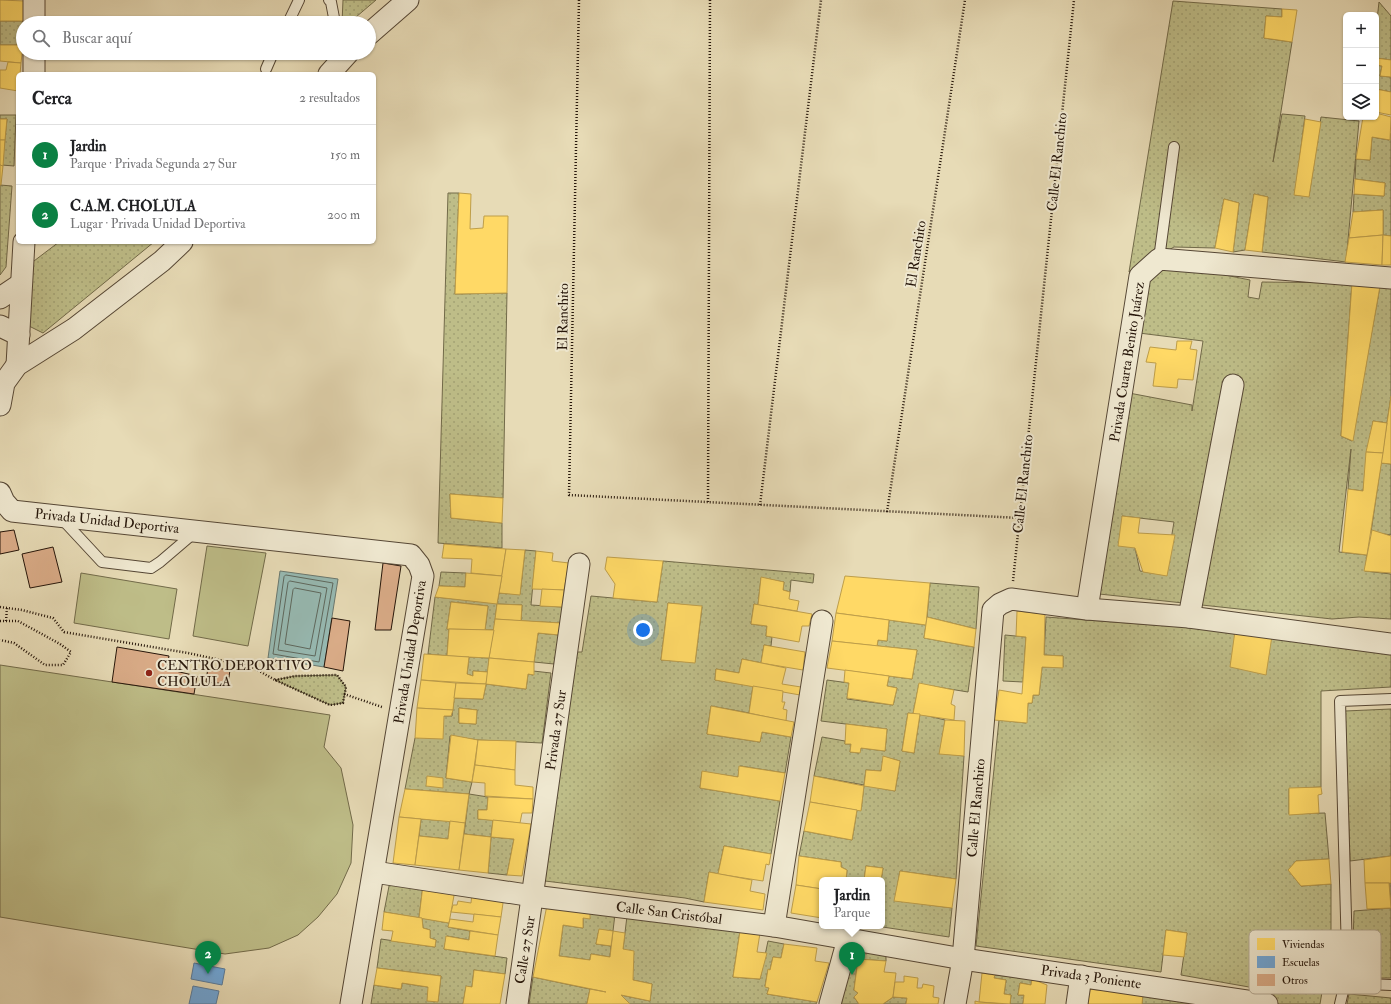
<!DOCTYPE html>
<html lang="es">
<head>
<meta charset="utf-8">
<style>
	:root { --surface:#fff; --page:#f6f6f6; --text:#202124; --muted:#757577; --line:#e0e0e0; --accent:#0b8043 }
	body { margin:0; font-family:"IM FELL Double Pica",serif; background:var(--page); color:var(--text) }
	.controls { position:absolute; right:12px; top:12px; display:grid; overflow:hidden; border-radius:6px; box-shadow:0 1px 3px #0004 }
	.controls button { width:36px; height:36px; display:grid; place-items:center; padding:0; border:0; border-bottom:1px solid var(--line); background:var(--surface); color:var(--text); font:20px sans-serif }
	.you { position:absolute; left:643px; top:630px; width:14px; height:14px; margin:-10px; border:3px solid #fff; border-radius:50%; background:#1a73e8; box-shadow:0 0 0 6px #1a73e833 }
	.badge { display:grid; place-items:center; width:26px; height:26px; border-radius:50%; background:var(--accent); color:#fff; font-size:13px; font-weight:700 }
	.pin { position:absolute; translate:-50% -33px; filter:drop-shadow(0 1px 2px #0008) }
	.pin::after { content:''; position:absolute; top:21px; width:14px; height:12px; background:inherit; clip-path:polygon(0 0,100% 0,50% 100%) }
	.popup { position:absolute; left:819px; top:877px; width:66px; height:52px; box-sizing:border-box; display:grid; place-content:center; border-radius:6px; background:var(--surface); filter:drop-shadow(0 1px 3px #0005); font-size:13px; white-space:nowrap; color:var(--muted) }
	.popup b { font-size:15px; color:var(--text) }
	.popup::after { content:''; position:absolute; left:50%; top:100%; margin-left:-8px; border:8px solid transparent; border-top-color:var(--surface) }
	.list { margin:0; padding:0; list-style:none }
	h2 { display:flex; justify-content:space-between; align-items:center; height:52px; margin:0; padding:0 16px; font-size:17px }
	h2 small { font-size:13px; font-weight:400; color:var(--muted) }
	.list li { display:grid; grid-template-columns:26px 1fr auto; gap:12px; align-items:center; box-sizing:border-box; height:60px; padding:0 16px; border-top:1px solid var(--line) }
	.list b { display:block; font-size:15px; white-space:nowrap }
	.list p { margin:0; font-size:13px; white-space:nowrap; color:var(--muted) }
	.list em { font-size:13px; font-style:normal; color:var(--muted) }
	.icon { flex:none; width:22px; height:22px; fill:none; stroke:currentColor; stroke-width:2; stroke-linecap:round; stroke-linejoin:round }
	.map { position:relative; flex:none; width:1391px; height:1004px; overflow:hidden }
	.search { position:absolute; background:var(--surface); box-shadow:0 1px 3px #0004; left:16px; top:16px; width:360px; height:44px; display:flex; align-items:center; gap:10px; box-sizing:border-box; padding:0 14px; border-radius:22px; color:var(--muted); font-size:15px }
	.panel { position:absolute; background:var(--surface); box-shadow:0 1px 3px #0004; left:16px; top:72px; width:360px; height:172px; border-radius:6px }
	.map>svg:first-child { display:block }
	.grass { fill:url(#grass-dots); stroke:#726a49; fill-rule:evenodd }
	.pitch { fill:#bebd88; stroke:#726a49 }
	.water { fill:#97bab3; stroke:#6a786f }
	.homes { fill:#ffd966; stroke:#be9e4a }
	.schools { fill:#6fa8dc; stroke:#597c9d }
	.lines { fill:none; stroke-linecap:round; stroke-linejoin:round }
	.shore { stroke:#5e685e; stroke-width:1 }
	.building { fill:#daac88; stroke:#26160a }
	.service-casing { stroke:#564735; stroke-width:12 }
	.minor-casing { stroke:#564735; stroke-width:23 }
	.path { stroke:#26160a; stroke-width:2.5; stroke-dasharray:1 2; stroke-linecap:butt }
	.service { stroke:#efe8d0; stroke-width:10 }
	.minor { stroke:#efe8d0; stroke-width:21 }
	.poi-dot { fill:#8f2418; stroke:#efe8d0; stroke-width:1.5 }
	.labels { text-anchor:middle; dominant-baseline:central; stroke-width:4; stroke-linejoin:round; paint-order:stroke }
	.street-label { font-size:14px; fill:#26160a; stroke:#efe8d0 }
	.poi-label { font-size:14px; fill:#26160a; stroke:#efe8d0; text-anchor:start }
	.key { fill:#efe8d0; stroke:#b3a995; stroke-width:1 }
	.key-label { font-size:11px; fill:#26160a }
</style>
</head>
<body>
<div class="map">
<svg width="1391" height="1004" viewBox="0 0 1391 1004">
	<defs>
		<pattern id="grass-dots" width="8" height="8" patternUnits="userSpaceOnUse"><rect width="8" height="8" fill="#bebd88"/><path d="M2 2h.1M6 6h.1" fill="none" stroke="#a3a274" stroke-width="1.8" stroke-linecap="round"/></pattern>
	</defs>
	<rect width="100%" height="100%" fill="#e7dbb6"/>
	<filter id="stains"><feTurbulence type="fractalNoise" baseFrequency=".005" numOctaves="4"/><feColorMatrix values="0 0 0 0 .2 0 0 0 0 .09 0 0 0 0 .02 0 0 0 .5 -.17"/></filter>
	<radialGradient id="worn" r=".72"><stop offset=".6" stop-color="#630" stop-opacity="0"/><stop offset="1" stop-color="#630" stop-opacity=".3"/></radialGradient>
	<g class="grass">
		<path d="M343,0H376L349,23H342Z"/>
		<path d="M1173,1L1282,9V17L1266,16L1264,38L1292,42L1273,162L1282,114L1305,116L1295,195L1309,196L1321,117L1359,121L1346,262L1262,252L1268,197L1254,194L1245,250L1233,252L1239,203L1224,199L1215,248L1174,247L1129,272Z"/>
		<path d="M1379,2L1391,16V60L1376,58V29Z"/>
		<path d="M0,21H24L23,45H0Z"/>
		<path d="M1376,65L1382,66L1380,76L1391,77V92L1376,89Z"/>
		<path d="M0,115H16L14,166L2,165L7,119H0Z"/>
		<path d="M1391,133V236L1383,235V210L1353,212L1354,194L1384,196L1385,183L1355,179L1356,159L1370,160L1372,137L1389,140Z"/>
		<path d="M0,185L12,186L6,267L0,275Z"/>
		<path d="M448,193H459L455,294L507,293L503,498L450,494L451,518L502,523V548L438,543Z"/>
		<path d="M59,242H154L43,333L27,325L30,264Z"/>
		<path d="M1155,269L1215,273L1250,280L1248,297L1259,299L1262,282L1352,283L1341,436L1352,441L1380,286L1391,285V396L1387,423L1373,421L1363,491L1348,489L1351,449L1339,552L1367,555L1365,571L1391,574V619L1359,617L1332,619L1090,593L1129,393L1192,405V411L1203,341L1139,333L1145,276ZM1122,516L1174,522L1165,575L1140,571L1135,548Z"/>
		<path d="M1381,463L1391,464V535L1371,532Z"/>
		<path d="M525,550L536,551L531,605L562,607L561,623L521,621L522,605L497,604L494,630H485L488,606L451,602L447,629H449L447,656L428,654L435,597L497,603L499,593L520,594Z"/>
		<path d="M663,561L814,574L813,583L791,580L790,592L783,590L784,582L761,578L758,605L754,604L751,624L767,626L766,636L772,637L771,646L764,645L761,663L742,659L739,673L716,669L715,680L753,686L749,713L711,706L707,734L760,742L762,732L791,737L785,773L740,766L738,777L702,772L700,788L780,801L771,854L724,846L718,874L709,872L704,902L685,898L545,881L577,652H582L591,596L657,602ZM668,603L702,607L695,662L661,660Z"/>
		<path d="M441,572L466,573L465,587L439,586Z"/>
		<path d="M930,583L979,587L976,629L927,617Z"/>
		<path d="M1046,617L1235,631L1391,649V687L1321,691V787L1289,789V814L1325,813L1329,859L1296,861L1289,870L1301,886L1331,884V939L1320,1004H1266V990L1181,975L1187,933L1166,930L1161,972L976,946L999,720L1026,723L1028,703H1032L1033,695H1039L1042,667H1063V656L1044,655Z"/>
		<path d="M889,620L926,625L924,638L974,647L968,692L919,684L913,714L908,713L902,751L914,753L920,714L945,720L940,753L964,756L956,879L900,871L895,900L952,908L949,937L876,926H882L881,880L883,868L866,866L864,880H846L847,870L841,867V862L799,856L804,831L852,840L857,810H861L864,785L814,776L822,737L845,741V744H851L850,752L859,753L861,748L885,751L887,729L821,721L827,680L849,683L847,699L893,705L897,688L887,686L889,676L912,679L917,650L877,646L878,640L887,641ZM884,757L900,761L895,791L864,785L866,770L881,771Z"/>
		<path d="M538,633L559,635L554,664L534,662Z"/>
		<path d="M1005,635L1026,637L1023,682L1003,681Z"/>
		<path d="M469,657L489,658L488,672L473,671V676L467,674Z"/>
		<path d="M533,671L551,673L542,743L478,740L450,736L446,778L472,782L469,794L488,797L487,810H478V819L493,820L491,837L514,839L507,875L488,873L491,837L464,834L469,794L405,789L415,738L444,716H452L454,698L483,699L486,684L526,689L528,674L533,675ZM459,708L477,710L476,724L459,723Z"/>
		<path d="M337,675L346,687L343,703L330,705L275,680L295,676Z"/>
		<path d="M1391,709V856L1350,861L1345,711Z"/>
		<path d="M421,819L450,821L448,839L419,836Z"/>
		<path d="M390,881L423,885L419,918L384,912Z"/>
		<path d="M1389,883H1391V978H1352L1354,911L1391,908Z"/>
		<path d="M590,911L615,914L613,931L599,930L596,944L611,946L610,957L591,954L590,960L559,956L563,925L583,928V918Z"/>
		<path d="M627,916L740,931L733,977L760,979L768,941L784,944L781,958L773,957L770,970H768L765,986L769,988L767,994L817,1002L816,1004H630L621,995L650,1001L652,984L633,980L623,949Z"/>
		<path d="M422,918L449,923L448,927L470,931L469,940L447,936L444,949L507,958L505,974L474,970L472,987H466L463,1004H371L374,985L401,989L402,983L428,987L438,1001L441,976L377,968L381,939L435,947L436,940L430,938V930L423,928Z"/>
		<path d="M854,949L886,955V961L858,959L854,990L858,993L854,997L859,1004H840Z"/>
		<path d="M995,975L1032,979L1031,985L1020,983L1018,995H1024L1023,1004H1010L1011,995L1004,994L1006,980L994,978Z"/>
		<path d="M533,977L590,989L587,1004H529Z"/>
		<path d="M1143,994L1192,1004H1142Z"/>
		<path d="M1349,994L1391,998V1004H1347Z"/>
		<path d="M893,997L907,998L906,1004H883Z"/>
	</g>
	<g class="pitch">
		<path d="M207,546L266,553L248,646L193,636Z"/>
		<path d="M81,573L177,589L169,639L74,623Z"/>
		<path d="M0,665L330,715L324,747L341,768L353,825L351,863L337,894L318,917L298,935L269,948L225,954L0,917Z"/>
	</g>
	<path class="water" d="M280,571L338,579L324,667L268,658Z"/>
	<g class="homes">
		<path d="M0,0L25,1L24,21H0Z"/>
		<path d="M1282,9L1297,10L1292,42L1264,38L1266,16L1282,17Z"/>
		<path d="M0,45H23L21,63L0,61Z"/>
		<path d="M1376,58L1391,60V77L1380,76L1382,66L1376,65Z"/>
		<path d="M8,62L21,63L20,74H18V91L0,88V70H6Z"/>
		<path d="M1376,89L1391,92V115L1376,112Z"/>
		<path d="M1376,113L1391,117L1390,140L1372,137L1370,160L1356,159L1363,117H1376Z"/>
		<path d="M0,119H7L5,140H0Z"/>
		<path d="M1305,119L1321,122L1309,197L1294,195Z"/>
		<path d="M0,140H5L3,166L0,165Z"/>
		<path d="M0,165L3,166L1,185H0Z"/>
		<path d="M1355,179L1385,183L1384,196L1354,194Z"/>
		<path d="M459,193L471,194L470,229L483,228L484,216H508L507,293L455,294Z"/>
		<path d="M1254,194L1268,197L1262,252L1245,250Z"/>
		<path d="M1224,199L1239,203L1233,252L1215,248Z"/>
		<path d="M1383,210V235L1349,238L1353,212Z"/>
		<path d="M1383,235L1382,265L1345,262L1349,238Z"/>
		<path d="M1383,235L1391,236V265H1382Z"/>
		<path d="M1352,283L1380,286L1353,441L1341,436Z"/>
		<path d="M1177,341H1192L1190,349L1197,350L1193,380L1178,379L1177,388L1153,386L1156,363L1146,362L1150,347L1176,350Z"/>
		<path d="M1391,396V464L1381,463Z"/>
		<path d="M1373,421L1387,423L1383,453L1366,452Z"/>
		<path d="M1366,452L1383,453L1367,555L1342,552L1348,489L1363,491Z"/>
		<path d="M450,494L503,498L502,523L451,518Z"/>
		<path d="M1122,516L1140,518L1138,533L1175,535L1167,576L1143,572L1135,548L1118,546Z"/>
		<path d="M1372,530L1391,536V573L1364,571Z"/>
		<path d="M444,544L506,549L502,576L471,573L472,559L442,558Z"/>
		<path d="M506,549L525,550L520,595L499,593Z"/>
		<path d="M536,551L553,553L552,561L569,563L564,590L532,589Z"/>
		<path d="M607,557L663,561L657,602L613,598L615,584L605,569Z"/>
		<path d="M466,573L502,576L497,604L435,597L439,586L465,587Z"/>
		<path d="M845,576L930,583L926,625L836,613Z"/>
		<path d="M761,577L784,582L783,590L790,592L789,599L799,601L797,611L758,605Z"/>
		<path d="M542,589L564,590L562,607L540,606Z"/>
		<path d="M451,602L488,606L485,630L447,629Z"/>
		<path d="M668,603L702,606L695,663L661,660Z"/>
		<path d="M497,604L522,605L521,621L495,619Z"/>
		<path d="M754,604L812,614L809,626H802L799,642L766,636L767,626L751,624Z"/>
		<path d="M1017,611L1045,614L1044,655L1063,656V668L1042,667L1039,695H1033L1032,703H1028L1027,723L994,720L999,690L1022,694L1026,637L1016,636Z"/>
		<path d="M836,613L889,620L887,641L878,640L877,646L832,641Z"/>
		<path d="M927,617L976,629L974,647L924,638Z"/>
		<path d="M495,619L561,623L559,635L538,633L534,662L489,658Z"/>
		<path d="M449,629L494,630L489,658L447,656Z"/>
		<path d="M1235,631L1272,636L1266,675L1230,667Z"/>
		<path d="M832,641L917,650L912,679L827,668Z"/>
		<path d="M764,645L805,652L803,670L761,663Z"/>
		<path d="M424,654L469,657L467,674L473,676V671L488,672L486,684L421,680Z"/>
		<path d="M489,658L534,662V675L528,674L526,689L486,684Z"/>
		<path d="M742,659L786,668L782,684L801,687L800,695L715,680L716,669L739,673Z"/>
		<path d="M845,670L889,676L887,686L897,688L893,705L847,698L849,683L844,682Z"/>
		<path d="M421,680L456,683L453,710L417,708Z"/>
		<path d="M456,683L486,684L483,699L454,698Z"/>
		<path d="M919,683L954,690L951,704L955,706L954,720L913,714Z"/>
		<path d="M753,686L783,691L782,702H785L783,709L787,710L786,721L749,713Z"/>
		<path d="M711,706L794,722L791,737L762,732L760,742L707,734Z"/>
		<path d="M417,708L453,710L451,716H444L443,739L415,738Z"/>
		<path d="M459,708L477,710L476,724L459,723Z"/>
		<path d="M908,713L920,714L914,753L902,751Z"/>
		<path d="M945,720L965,721L964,756L939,754Z"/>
		<path d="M846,724L887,729L885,751L861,748L860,753L850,752L851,744H845Z"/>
		<path d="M451,735L478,740L472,782L446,778Z"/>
		<path d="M478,740L516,741L515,770L475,765Z"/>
		<path d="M883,756L900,761L895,791L864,786L866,770L881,771Z"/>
		<path d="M475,765L515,770V785L533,787V799L485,796V783L472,782Z"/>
		<path d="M739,766L785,773L780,801L700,788L702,771L738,777Z"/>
		<path d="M427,776L443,778V788L426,786Z"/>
		<path d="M814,776L864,786L861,811L810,802Z"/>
		<path d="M1321,787L1322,794L1318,795L1319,813L1289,815V788Z"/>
		<path d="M405,789L469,794L465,823L399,817Z"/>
		<path d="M488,797L533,799L532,813H522L520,823L478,819V810H487Z"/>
		<path d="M810,802L857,810L852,840L804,831Z"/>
		<path d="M399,817L421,819L415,865L393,863Z"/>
		<path d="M493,820L531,824L522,876L507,875L514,839L491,837Z"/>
		<path d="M450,821L465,823L459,870L415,865L419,836L448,839Z"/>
		<path d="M464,834L491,837L488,873L459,870Z"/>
		<path d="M724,846L771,854L769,865L766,864L763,881L718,874Z"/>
		<path d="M799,856L841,862V867L847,870L846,880H822V889L796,885Z"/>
		<path d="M1391,856V883H1365L1364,860Z"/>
		<path d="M1329,859L1331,884L1301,886L1288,870L1296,861Z"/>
		<path d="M866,866L883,868L881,880H864Z"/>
		<path d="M900,871L956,879L952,908L894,901Z"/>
		<path d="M709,872L752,880L750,891L765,894L763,910L704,902Z"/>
		<path d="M1365,883H1389L1391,908L1367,909Z"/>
		<path d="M423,885L455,890L449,923L419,918Z"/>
		<path d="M796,885L822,889V918L791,913Z"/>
		<path d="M472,893L504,896L501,917L451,912L453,905H457L458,901L471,903Z"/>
		<path d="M547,905L590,911V919L583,918V928L563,925L559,956L590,960L591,954L610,957L613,931L625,933L623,949L634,951L633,980L652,984L650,1001L621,995L630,1004H587L590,989L606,992L533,977Z"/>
		<path d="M384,912L422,918L423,928L430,930V938L436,940L435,947L391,941L393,931L382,930Z"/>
		<path d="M474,914L501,917L498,935L448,927L450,919L473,922Z"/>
		<path d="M599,929L613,931L611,946L596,944Z"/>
		<path d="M1166,930L1187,933L1184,957L1163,955Z"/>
		<path d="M470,931L498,935L495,956L444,949L446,936L469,940Z"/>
		<path d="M740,931L760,933L757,952L767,953L760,979L733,977Z"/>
		<path d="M784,944L817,948L815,961L829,963L817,1002L767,994L769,988L765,987L768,969L770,970L773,957L781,958Z"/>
		<path d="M858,959L886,961L884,972L896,973L893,997L883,1004H859L854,997L858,993L854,990Z"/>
		<path d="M377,968L441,976L438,1002L427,1001L428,987L402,983L401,989L374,985Z"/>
		<path d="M474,970L505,974L500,1004H463L466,986L472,987Z"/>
		<path d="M982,973L995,975L994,978L1006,980L1004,994L1011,995L1010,1004L979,1002Z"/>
		<path d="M904,976L918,978L917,988H922L923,984L934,986L933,997L939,998L938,1004H906L907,998L893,997L895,982H904Z"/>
		<path d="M1032,979L1047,985L1045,1004H1023L1024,995H1018L1020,983L1031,985Z"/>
		<path d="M1087,989L1143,994L1142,1004H1084Z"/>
		<path d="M975,1001L979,1002L1003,1004H975Z"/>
	</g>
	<g class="schools">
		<path d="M194,963L225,969L222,985L191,979Z"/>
		<path d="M193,986L219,991L216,1004H189Z"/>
	</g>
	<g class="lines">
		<g class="shore">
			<path d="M286,575L333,583L319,662L273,654L284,577Z"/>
			<path d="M290,581L327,588L315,656L278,650L288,583Z"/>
			<path d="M295,588L321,593L310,649L285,644L293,590Z"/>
		</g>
	</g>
	<g class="building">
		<path d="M14,530L19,550L0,554V532Z"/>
		<path d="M53,547L62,582L30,588L22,554Z"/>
		<path d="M383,563L401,566L391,630H375Z"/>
		<path d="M332,618L350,621L343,671L324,667Z"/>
		<path d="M117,647L169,656L167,666L172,667L171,670L197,676L194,694L112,682Z"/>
		<path d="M208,667L230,670L228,684L206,682Z"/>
	</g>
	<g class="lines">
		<defs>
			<g id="service">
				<path d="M329,0L331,2L335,23"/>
				<path d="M288,23L299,0"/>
				<path d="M266,69L273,53"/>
				<path d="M1159,259L1174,147"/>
				<path d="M62,519L102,562L151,568L160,562L194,533"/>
				<path d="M1391,699L1340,701L1347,953L1345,983L1391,985"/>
				<path d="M1340,1004L1345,983"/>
			</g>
			<g id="minor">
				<path d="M34,23V0"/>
				<path d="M369,34L408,0"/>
				<path d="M34,74V53"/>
				<path d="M329,74L348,53"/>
				<path d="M0,298L21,284"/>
				<path d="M0,326L19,335"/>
				<path d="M17,365L24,242"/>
				<path d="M0,405L4,383L17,365L74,329L162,261L182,242"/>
				<path d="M0,493L4,502L12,511L411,555L419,565L423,576L351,1004"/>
				<path d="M1087,609L1140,276L1159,259L1391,278"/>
				<path d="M1189,617L1233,385"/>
				<path d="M374,872L533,896L774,926L963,959L1267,1004"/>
				<path d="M774,926L822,621"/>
				<path d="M517,1004L579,564"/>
				<path d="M830,1004L848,939"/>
				<path d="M955,1004L963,959L993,610L1000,604L1011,599L1087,609L1189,617L1391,644"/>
				<path d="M1077,1004L1081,976"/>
			</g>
		</defs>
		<use href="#service" class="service-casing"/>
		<use href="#minor" class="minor-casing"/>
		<g class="path">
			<path d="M579,0L569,495L1020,518"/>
			<path d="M708,502L710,0"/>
			<path d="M760,505L821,0"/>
			<path d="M887,512L965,0"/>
			<path d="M1013,581L1074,0"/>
			<path d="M0,607L22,610L53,618L64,632L188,653L252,667L275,680L330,705L343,703L346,687L337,675L295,676L275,680"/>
			<path d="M0,621H18L60,644L71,652L63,665H45L14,643L0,640"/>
			<path d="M6,621L7,608"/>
			<path d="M344,694L382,707"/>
		</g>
		<use href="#service" class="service"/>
		<use href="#minor" class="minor"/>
	</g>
	<circle class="poi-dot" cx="149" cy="673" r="4"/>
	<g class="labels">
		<g class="street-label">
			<text transform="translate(1057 162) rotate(-84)">Calle El Ranchito</text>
			<text transform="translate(916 254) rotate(-81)">El Ranchito</text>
			<text transform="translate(563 317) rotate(-89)">El Ranchito</text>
			<text transform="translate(1127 362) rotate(-81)">Privada Cuarta Benito Juárez</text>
			<text transform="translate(1023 484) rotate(-84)">Calle El Ranchito</text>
			<text transform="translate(107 521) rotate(6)">Privada Unidad Deportiva</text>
			<text transform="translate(410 652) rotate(-81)">Privada Unidad Deportiva</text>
			<text transform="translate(556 730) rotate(-82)">Privada 27 Sur</text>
			<text transform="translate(976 808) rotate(-85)">Calle El Ranchito</text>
			<text transform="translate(669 913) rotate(7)">Calle San Cristóbal</text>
			<text transform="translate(525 950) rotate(-81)">Calle 27 Sur</text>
			<text transform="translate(1091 977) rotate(8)">Privada 3 Poniente</text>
		</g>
		<g class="poi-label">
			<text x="157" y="665">CENTRO DEPORTIVO<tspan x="157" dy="16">CHOLULA</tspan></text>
		</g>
	</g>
	<rect x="1249" y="930" width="132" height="64" rx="6" class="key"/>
	<rect x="1257" y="938" width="18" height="12" fill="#ffd966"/>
	<rect x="1257" y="956" width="18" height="12" fill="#6fa8dc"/>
	<rect x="1257" y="974" width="18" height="12" fill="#daac88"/>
	<g class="key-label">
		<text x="1282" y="948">Viviendas</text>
		<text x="1282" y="966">Escuelas</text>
		<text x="1282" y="984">Otros</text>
	</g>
	<rect width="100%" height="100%" filter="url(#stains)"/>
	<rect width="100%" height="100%" fill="url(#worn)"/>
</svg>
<div class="controls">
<button>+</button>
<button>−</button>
<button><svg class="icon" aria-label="layers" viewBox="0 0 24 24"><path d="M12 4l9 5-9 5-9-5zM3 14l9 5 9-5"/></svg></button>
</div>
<div class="you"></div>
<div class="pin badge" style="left:852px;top:975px">1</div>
<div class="popup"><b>Jardin</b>Parque</div>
<div class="pin badge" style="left:208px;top:974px">2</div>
<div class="search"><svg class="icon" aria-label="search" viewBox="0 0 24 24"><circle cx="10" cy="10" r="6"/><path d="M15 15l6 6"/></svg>Buscar aquí</div>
<section class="panel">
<h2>Cerca<small>2 resultados</small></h2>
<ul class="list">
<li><span class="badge">1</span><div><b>Jardin</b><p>Parque · Privada Segunda 27 Sur</p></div><em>150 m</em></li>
<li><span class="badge">2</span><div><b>C.A.M. CHOLULA</b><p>Lugar · Privada Unidad Deportiva</p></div><em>200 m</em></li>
</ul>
</section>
</div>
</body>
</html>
